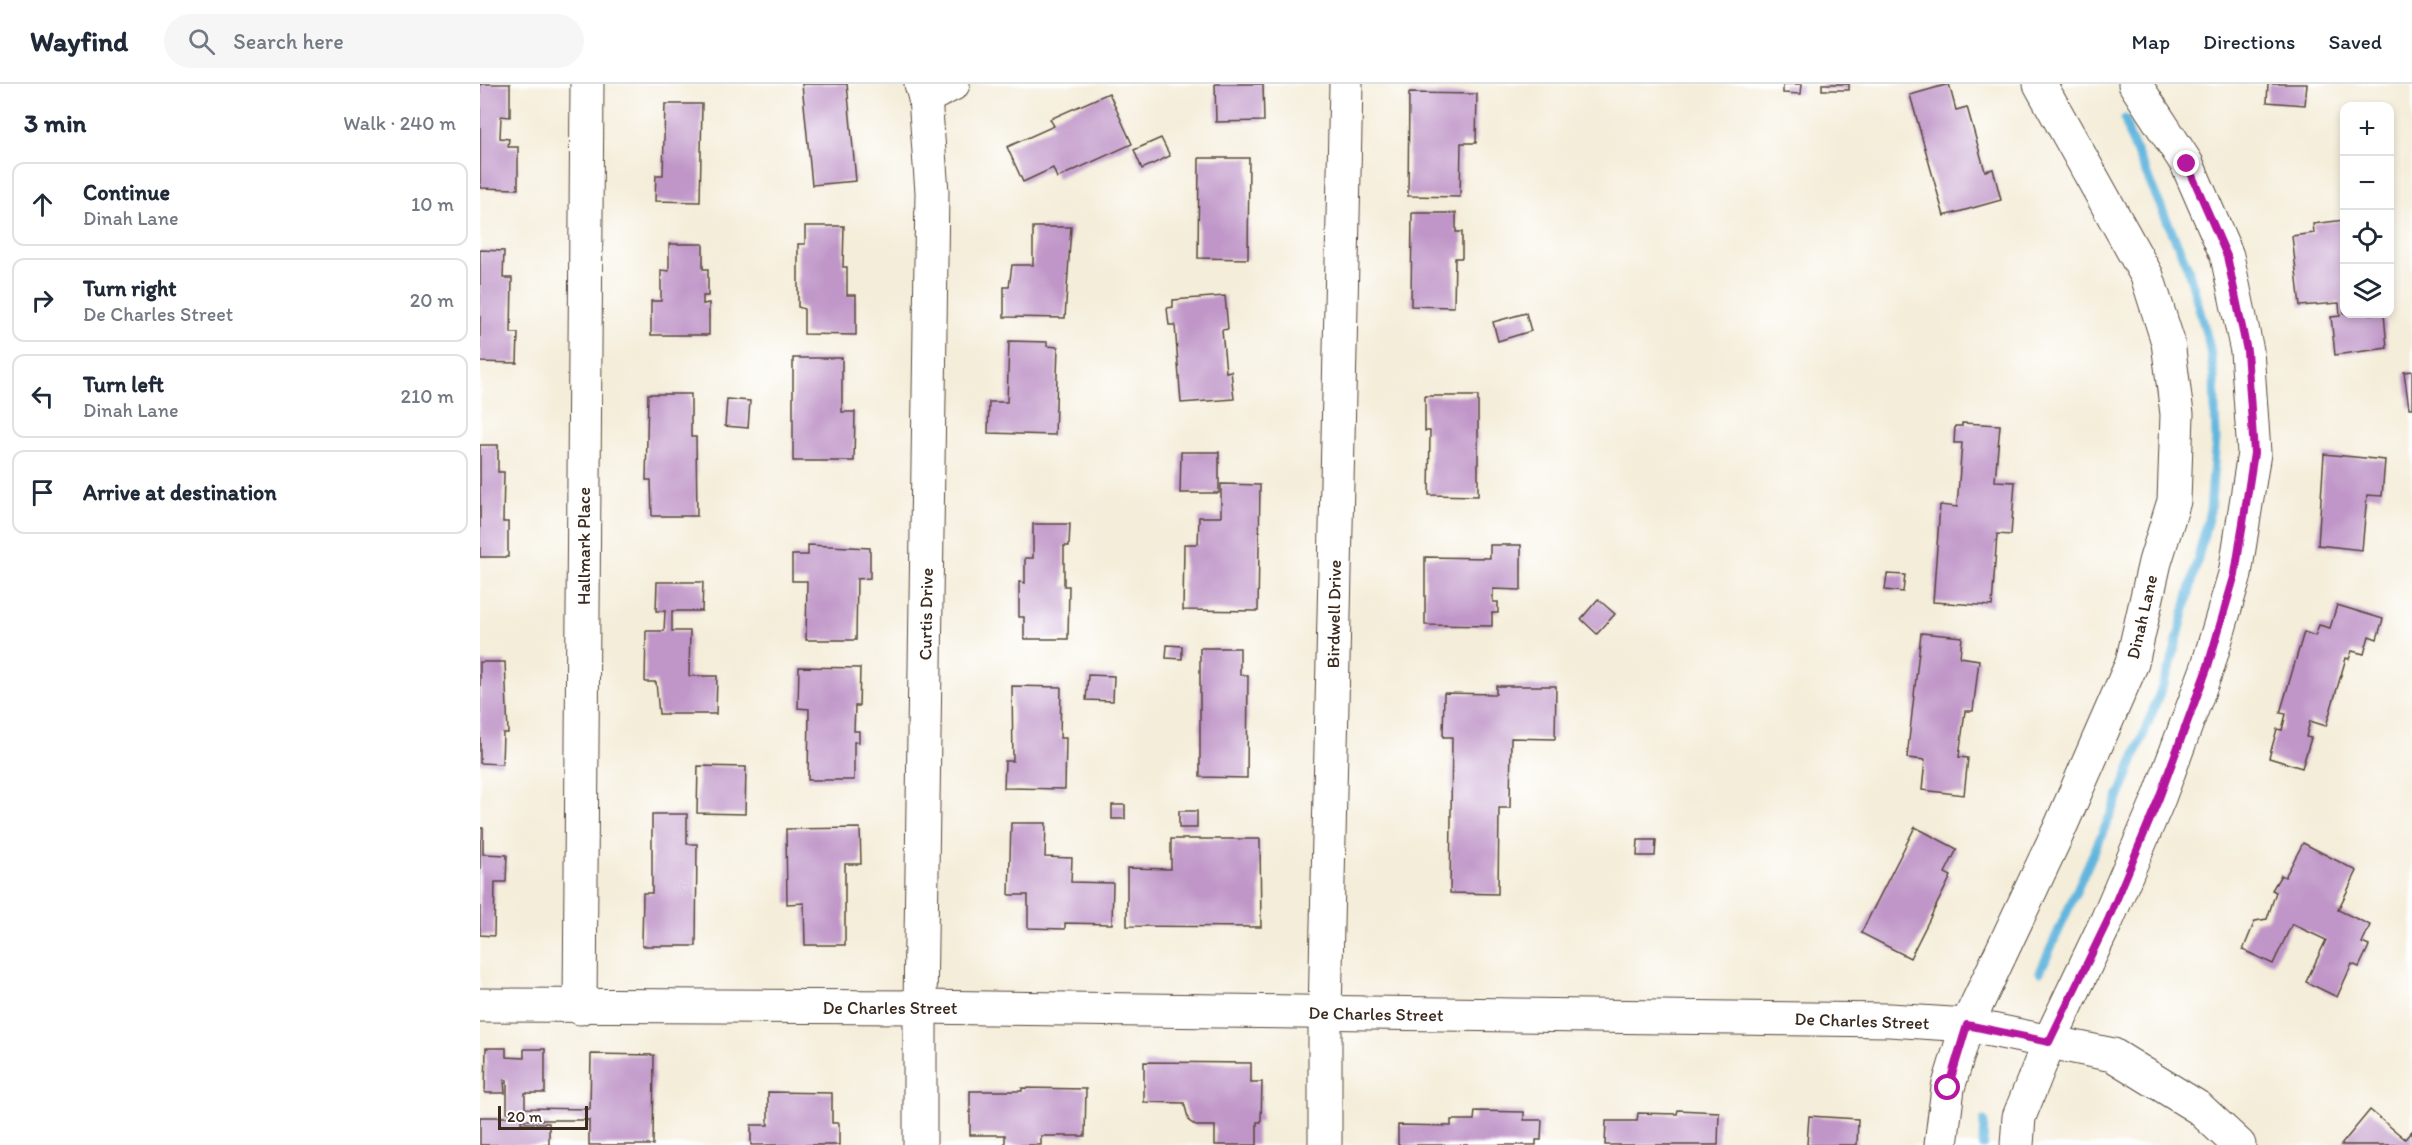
<!DOCTYPE html>
<html lang="en">
<head>
<meta charset="utf-8">
<style>
	:root { --surface:#fff; --page:#f6f6f7; --text:#1f2937; --muted:#747a83; --line:#e0e1e3 }
	body { margin:0; font-family:Itim,sans-serif; background:var(--page); color:var(--text) }
	.controls { position:absolute; right:18px; top:18px; display:grid; overflow:hidden; border-radius:12px; box-shadow:0 3px 9px #0003 }
	.controls button { width:54px; height:54px; display:grid; place-items:center; padding:0; border:0; border-bottom:2px solid var(--line); background:var(--surface); color:var(--text); font:30px sans-serif }
	.scale { position:absolute; left:18px; bottom:15px; width:90px; box-sizing:border-box; padding-left:6px; border:3px solid #3b2a1e; border-top:0; font-size:16px; line-height:21px; white-space:nowrap; color:#3b2a1e; -webkit-text-stroke:4px #fff; paint-order:stroke }
	.stop { position:absolute; width:18px; height:18px; margin:-14px; border:4px solid #b5179e; border-radius:50%; background:#fff }
	.stop.end { background:#b5179e; border-color:#fff; box-shadow:0 2px 6px #0008 }
	.list { margin:0; padding:0; list-style:none }
	h2 { display:flex; justify-content:space-between; align-items:center; height:78px; margin:0; padding:0 24px; font-size:26px }
	h2 small { font-size:20px; font-weight:400; color:var(--muted) }
	.list li { display:grid; grid-template-columns:39px 1fr auto; gap:18px; align-items:center; box-sizing:border-box; height:84px; margin:0 12px 12px; padding:0 12px; border:2px solid var(--line); border-radius:12px }
	.list b { display:block; font-size:22px; white-space:nowrap }
	.list p { margin:0; font-size:20px; white-space:nowrap; color:var(--muted) }
	.list em { font-size:20px; font-style:normal; color:var(--muted) }
	.icon { flex:none; width:33px; height:33px; fill:none; stroke:currentColor; stroke-width:2; stroke-linecap:round; stroke-linejoin:round }
	.map { position:relative; flex:none; width:1932px; height:1061px; overflow:hidden }
	header { display:flex; align-items:center; gap:36px; box-sizing:border-box; height:84px; padding:0 30px; background:var(--surface); border-bottom:2px solid var(--line) }
	header strong { font-size:28px }
	nav { display:flex; gap:33px; margin-inline-start:auto; font-size:21px }
	.search { width:420px; height:54px; background:var(--page); display:flex; align-items:center; gap:15px; box-sizing:border-box; padding:0 21px; border-radius:33px; color:var(--muted); font-size:22px }
	main { display:flex }
	aside { flex:1; background:var(--surface) }
	.map>svg:first-child { display:block }
	.lines { fill:none; stroke-linecap:round; stroke-linejoin:round }
	.stream { stroke:#62b6de; stroke-width:9 }
	.building { fill:#c096c8 }
	.minor-casing { stroke:#57473a; stroke-width:35 }
	.minor { stroke:#fff; stroke-width:33 }
	.route { stroke:#b5179e; stroke-width:8 }
	.labels { text-anchor:middle; dominant-baseline:central; stroke-width:6; stroke-linejoin:round; paint-order:stroke }
	.street-label { font-size:18px; fill:#3b2a1e; stroke:#fff }
</style>
</head>
<body>
<header>
<strong>Wayfind</strong>
<div class="search"><svg class="icon" aria-label="search" viewBox="0 0 24 24"><circle cx="10" cy="10" r="6"/><path d="M15 15l6 6"/></svg>Search here</div>
<nav><a>Map</a><a>Directions</a><a>Saved</a></nav>
</header>
<main>
<aside>
<h2>3 min<small>Walk · 240 m</small></h2>
<ul class="list">
<li><svg class="icon" aria-label="ahead" viewBox="0 0 24 24"><path d="M12 20V5M6 11l6-6 6 6"/></svg><div><b>Continue</b><p>Dinah Lane</p></div><em>10 m</em></li>
<li><svg class="icon" aria-label="right" viewBox="0 0 24 24"><path d="M7 20v-9h11M14 6l5 5-5 5"/></svg><div><b>Turn right</b><p>De Charles Street</p></div><em>20 m</em></li>
<li><svg class="icon" aria-label="left" viewBox="0 0 24 24"><path d="M17 20v-9H6M10 6l-5 5 5 5"/></svg><div><b>Turn left</b><p>Dinah Lane</p></div><em>210 m</em></li>
<li><svg class="icon" aria-label="arrive" viewBox="0 0 24 24"><path d="M6 21V4h12l-3 4 3 4H6"/></svg><div><b>Arrive at destination</b></div></li>
</ul>
</aside>
<div class="map">
<svg width="1932" height="1061" viewBox="0 0 1932 1061">
	<rect width="100%" height="100%" fill="#fff"/>
	<filter id="ink" filterUnits="userSpaceOnUse"><feTurbulence type="fractalNoise" baseFrequency=".0167" numOctaves="2"/><feDisplacementMap in="SourceGraphic" scale="12" xChannelSelector="R" yChannelSelector="G"/><feConvolveMatrix kernelMatrix="1 2 1 2 8 2 1 2 1" color-interpolation-filters="sRGB"/></filter>
	<filter id="wash" filterUnits="userSpaceOnUse"><feTurbulence type="fractalNoise" baseFrequency=".008" numOctaves="4" result="noise"/><feDisplacementMap in="SourceGraphic" scale="24" xChannelSelector="R" yChannelSelector="G"/><feGaussianBlur stdDeviation="1.35" result="paint"/><feColorMatrix in="noise" values="0 0 0 0 0 0 0 0 0 0 0 0 0 0 0 0 0 1.4 0 .05"/><feComposite in="paint" operator="in"/></filter>
	<g filter="url(#wash)">
		<rect width="100%" height="100%" fill="#f4edd9"/>
		<g class="lines">
			<g class="stream">
				<path d="M1560,888L1643,703L1691,580L1730,427L1736,355L1734,292L1729,260L1708,184L1649,51L1645,35"/>
				<path d="M1503,1061L1504,1037"/>
			</g>
		</g>
		<g id="blocks">
			<g class="building">
				<path d="M0,0H30V33L21,32L20,54L29,55L28,63H38V105L0,104Z"/>
				<path d="M322,0H367L376,97L332,101Z"/>
				<path d="M735,0H783L784,37L736,38Z"/>
				<path d="M1303,0H1322L1321,10L1303,9Z"/>
				<rect x="1342" y="0" width="27" height="6"/>
				<path d="M1469,0L1476,26L1487,23L1505,87L1513,85L1521,116L1464,132L1430,11Z"/>
				<path d="M1788,0H1827L1825,21L1787,18Z"/>
				<path d="M629,9L652,60L577,94L573,84L543,98L527,63L574,42L570,35Z"/>
				<path d="M929,9L997,10L996,59H981L980,113L928,112Z"/>
				<path d="M185,20H222L220,118L175,117L176,91H183Z"/>
				<path d="M681,54L690,72L662,85L654,66Z"/>
				<path d="M719,74H769L768,175L718,174Z"/>
				<path d="M932,129H976V148H982V174H975L974,223L931,222Z"/>
				<path d="M1864,136V230H1904L1907,264L1855,271L1851,233L1860,232L1859,219L1820,222L1812,152L1834,149L1833,140Z"/>
				<path d="M325,142H364L363,183H367V211H376V251L324,250V225L318,223V160H325Z"/>
				<path d="M553,143H591L585,234L524,233V203H529L532,181H553Z"/>
				<path d="M189,160H223V185H228V212H223V220L229,219V251H171V217H181V186L189,187Z"/>
				<path d="M0,166L24,167L23,194H32L31,249H38L37,279L0,278Z"/>
				<path d="M745,212L748,245L742,246L746,288L751,287L754,315L701,319L695,241H689L687,224L693,223V216Z"/>
				<path d="M1046,229L1051,247L1018,257L1013,238Z"/>
				<path d="M529,257L567,258V262L578,263L575,351L508,349L509,318H527Z"/>
				<path d="M313,274H362V328H375L374,377H313Z"/>
				<path d="M1932,287V324H1929L1924,288Z"/>
				<path d="M168,310H211V353H216L217,432H172L171,396H166Z"/>
				<path d="M945,312H998V412L949,411L950,347H945Z"/>
				<path d="M247,315L270,317L268,344L245,342Z"/>
				<path d="M1482,339L1520,341L1515,397L1535,398L1531,451L1517,450L1512,522L1453,518L1460,421L1477,423L1482,359H1474L1475,342H1482Z"/>
				<path d="M0,361H18V388H24L23,438H28V473H0Z"/>
				<path d="M701,368H739V409H700Z"/>
				<path d="M1844,370L1905,376L1902,412L1887,411L1882,466L1838,461Z"/>
				<path d="M741,400L780,401L778,527L703,526L704,460H718L719,433H741Z"/>
				<path d="M553,440H590L589,462H584V502H589L588,555H544V533H539V498L545,499V474H553Z"/>
				<path d="M328,461L390,464V494L377,495L376,556H326L327,497H312V471H328Z"/>
				<path d="M1010,461H1041V506L1013,505V518H1018V529H1012V542L945,541V473L1010,474Z"/>
				<path d="M1407,490L1425,491L1423,508L1405,506Z"/>
				<path d="M177,498H223L222,527H192V547H210L209,592H237L236,630H179L176,598H165L166,547H184L185,527H176Z"/>
				<path d="M1118,515L1135,530L1117,550L1101,535Z"/>
				<path d="M1857,521L1903,535L1897,555L1889,552L1884,570L1872,567L1869,575L1866,574L1846,642L1830,637L1826,653L1831,654L1822,684L1789,674L1797,645L1802,646L1806,630L1800,629L1824,548L1835,552L1839,541L1850,544Z"/>
				<path d="M1441,549L1482,553L1480,573L1499,576L1493,627H1485L1479,673L1488,674L1484,711L1442,706L1445,676L1427,674Z"/>
				<path d="M687,561L702,562V575L686,574Z"/>
				<path d="M720,564H760V591H768L767,694L720,693Z"/>
				<path d="M0,578H25L28,649H23L22,680L0,679Z"/>
				<path d="M319,583L380,584L379,622H375L374,647H379V658H374V696H328L329,625L318,624Z"/>
				<path d="M608,591L634,592L633,617L606,616Z"/>
				<path d="M532,602L581,603L580,654H586L585,705L524,704L525,677H533Z"/>
				<path d="M1016,602H1076L1075,655L1031,654L1030,724H1019L1018,810L970,809L972,653H963L964,609L1016,610Z"/>
				<path d="M218,682L266,683L265,730L217,729Z"/>
				<rect x="632" y="721" width="13" height="14"/>
				<rect x="699" y="727" width="18" height="17"/>
				<path d="M172,730H207V760H217L216,862H162L163,809H172Z"/>
				<path d="M531,739H566L565,773L592,774L591,798L633,799L632,840L585,839V845L548,844V811H529Z"/>
				<path d="M1435,743L1477,765L1465,789L1471,792L1430,874L1381,849Z"/>
				<path d="M0,744H3V770L27,771L26,798H15L14,852L0,851Z"/>
				<path d="M380,744L381,780H365V861H325L324,819L307,820L306,745Z"/>
				<path d="M691,755H780L781,843L647,842V784L691,785Z"/>
				<path d="M1158,756H1176L1175,772H1157Z"/>
				<path d="M1823,759L1877,787L1858,826L1890,841L1882,859L1889,862L1879,883L1872,880L1857,913L1826,898L1846,856L1812,840L1793,880L1763,866L1775,837L1787,835L1796,808L1792,806L1801,791L1805,793Z"/>
				<path d="M6,964H26V973L44,974V965H65V1009H45V1024L110,1025L111,970L174,971L173,1061H109V1036H41V1039H69V1061H0V1033H30V1028H27V996H24L25,1009H5Z"/>
				<path d="M664,978L771,979V998H782L781,1038H777V1061H735V1042H716L709,1037L704,1019L664,1018Z"/>
				<path d="M542,1004L606,1005L605,1052H561V1061H525V1051H490V1007H542Z"/>
				<path d="M288,1008L352,1009V1039H359V1061H271V1041H288Z"/>
				<path d="M1198,1026L1239,1028L1238,1061H1125L1126,1037H1157L1158,1029L1197,1030Z"/>
				<path d="M1890,1026L1925,1055L1932,1047V1061H1861Z"/>
				<path d="M995,1027L1044,1028V1036H1062L1061,1056H1056V1061H918V1041L971,1042V1036H994Z"/>
				<path d="M1329,1032L1378,1035L1377,1061H1327Z"/>
			</g>
		</g>
	</g>
	<g filter="url(#ink)">
		<use href="#blocks" fill-opacity="0" stroke="#57473a" stroke-width="1.5"/>
		<g class="lines">
			<defs>
				<g id="minor">
					<path d="M445,14L473,0"/>
					<path d="M0,921L440,923L1409,936L1487,941L1633,971L1719,1024L1759,1061"/>
					<path d="M100,924L107,0"/>
					<path d="M440,1061V923L452,108L445,14L441,0"/>
					<path d="M845,1061V930L866,0"/>
					<path d="M1461,1061L1468,1004L1487,941L1579,746L1652,579L1675,478L1694,417L1697,330L1688,258L1667,192L1560,0"/>
					<path d="M1537,1061L1539,1033L1569,958L1627,836L1679,714L1728,582L1755,490L1774,369L1767,267L1747,172L1707,80L1655,0"/>
				</g>
			</defs>
			<use href="#minor" class="minor-casing"/>
			<use href="#minor" class="minor"/>
		</g>
	</g>
	<g class="lines" filter="url(#ink)">
		<path class="route" d="M1468,1004L1487,941L1569,958L1628,836L1679,714L1728,582L1755,490L1774,369L1767,267L1747,172L1707,80"/>
	</g>
	<g class="labels">
		<g class="street-label">
			<text transform="translate(104 462) rotate(-90)">Hallmark Place</text>
			<text transform="translate(446 530) rotate(-89)">Curtis Drive</text>
			<text transform="translate(854 530) rotate(-89)">Birdwell Drive</text>
			<text transform="translate(1662 533) rotate(-77)">Dinah Lane</text>
			<text x="410" y="924">De Charles Street</text>
			<text transform="translate(896 930) rotate(1)">De Charles Street</text>
			<text transform="translate(1382 937) rotate(2)">De Charles Street</text>
		</g>
	</g>
</svg>
<div class="controls">
<button>+</button>
<button>−</button>
<button><svg class="icon" aria-label="locate" viewBox="0 0 24 24"><circle cx="12" cy="12" r="6"/><path d="M12 2v4M12 18v4M2 12h4M18 12h4"/></svg></button>
<button><svg class="icon" aria-label="layers" viewBox="0 0 24 24"><path d="M12 4l9 5-9 5-9-5zM3 14l9 5 9-5"/></svg></button>
</div>
<div class="scale">20 m</div>
<div class="stop" style="left:1468px;top:1004px"></div>
<div class="stop end" style="left:1707px;top:80px"></div>
</div>
</main>
</body>
</html>
